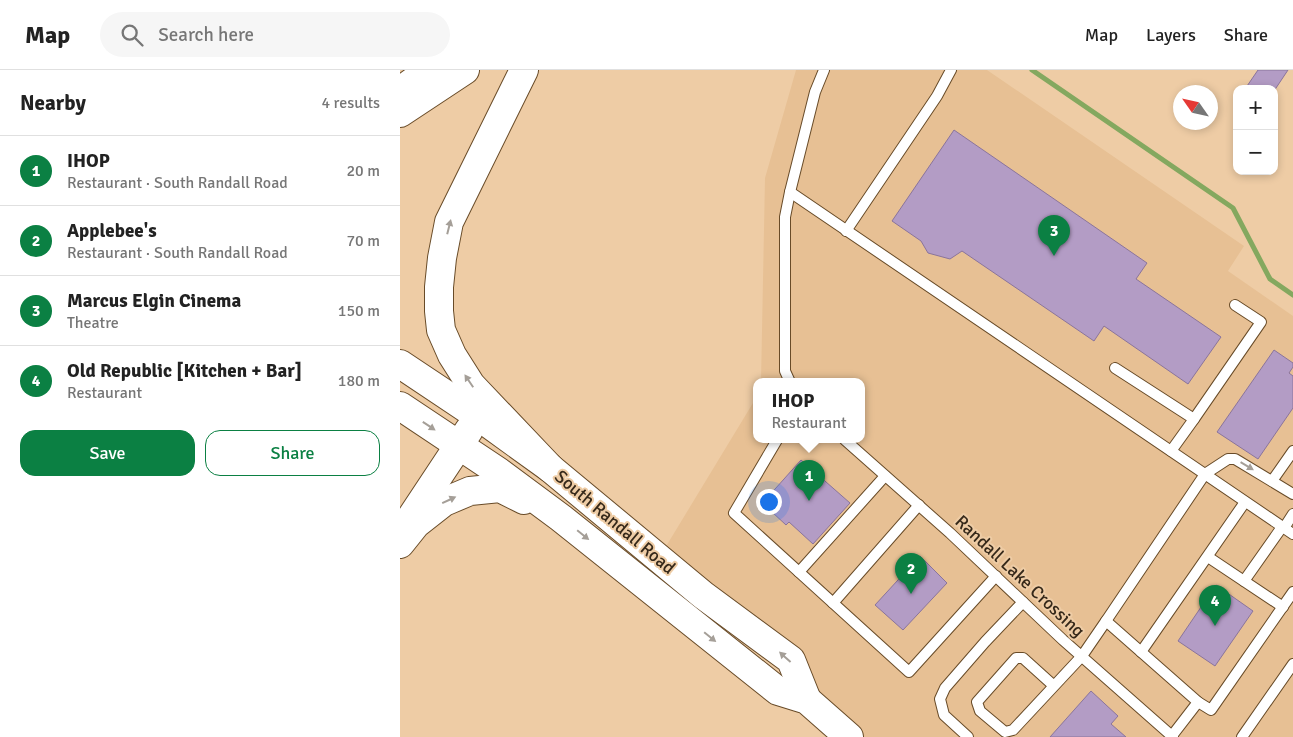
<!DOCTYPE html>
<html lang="en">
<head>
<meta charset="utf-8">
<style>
	:root { --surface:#fff; --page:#f6f6f6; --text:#222; --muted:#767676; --line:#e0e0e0; --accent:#0b8043 }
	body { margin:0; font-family:Signika,sans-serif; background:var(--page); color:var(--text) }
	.controls { position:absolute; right:15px; top:15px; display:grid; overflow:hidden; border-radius:10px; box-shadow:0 2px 8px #0003 }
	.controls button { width:45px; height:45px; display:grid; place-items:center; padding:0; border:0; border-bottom:1px solid var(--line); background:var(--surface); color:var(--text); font:25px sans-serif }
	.compass { position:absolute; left:773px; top:15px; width:45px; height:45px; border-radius:50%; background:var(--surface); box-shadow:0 2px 8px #0003; rotate:304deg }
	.you { position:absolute; left:368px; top:431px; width:18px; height:18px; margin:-12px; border:4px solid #fff; border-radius:50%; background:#1a73e8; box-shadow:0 0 0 8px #1a73e833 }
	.badge { display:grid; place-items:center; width:32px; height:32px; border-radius:50%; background:var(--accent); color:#fff; font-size:16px; font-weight:700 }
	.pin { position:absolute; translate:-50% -41px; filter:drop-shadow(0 1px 2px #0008) }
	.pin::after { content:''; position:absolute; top:26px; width:18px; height:15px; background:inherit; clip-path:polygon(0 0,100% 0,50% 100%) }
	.popup { position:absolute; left:353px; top:308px; width:112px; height:65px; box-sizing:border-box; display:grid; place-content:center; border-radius:10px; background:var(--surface); filter:drop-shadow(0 1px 4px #0005); font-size:16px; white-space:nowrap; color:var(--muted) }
	.popup b { font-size:19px; color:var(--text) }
	.popup::after { content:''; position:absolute; left:50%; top:100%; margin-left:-10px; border:10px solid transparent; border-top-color:var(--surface) }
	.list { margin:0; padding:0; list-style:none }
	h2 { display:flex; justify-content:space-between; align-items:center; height:65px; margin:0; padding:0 20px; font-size:21px }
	h2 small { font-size:16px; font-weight:400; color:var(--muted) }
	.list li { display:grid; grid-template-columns:32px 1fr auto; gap:15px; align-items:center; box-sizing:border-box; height:70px; padding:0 20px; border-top:1px solid var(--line) }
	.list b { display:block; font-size:19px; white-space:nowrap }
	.list p { margin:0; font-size:16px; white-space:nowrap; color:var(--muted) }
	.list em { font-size:16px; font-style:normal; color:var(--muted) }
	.actions { display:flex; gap:10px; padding:15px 20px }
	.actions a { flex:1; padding:11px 0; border:1px solid var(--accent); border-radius:15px; text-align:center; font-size:18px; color:var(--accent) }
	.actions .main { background:var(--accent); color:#fff }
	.icon { flex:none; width:28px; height:28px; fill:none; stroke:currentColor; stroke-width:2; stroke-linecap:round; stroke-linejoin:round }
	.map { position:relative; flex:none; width:893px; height:667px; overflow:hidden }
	header { display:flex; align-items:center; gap:30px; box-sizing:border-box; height:70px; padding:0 25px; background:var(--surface); border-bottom:1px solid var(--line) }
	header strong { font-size:24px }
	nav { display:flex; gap:28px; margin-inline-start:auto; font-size:18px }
	.search { width:350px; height:45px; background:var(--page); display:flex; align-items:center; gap:12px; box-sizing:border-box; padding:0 18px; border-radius:28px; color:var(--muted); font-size:19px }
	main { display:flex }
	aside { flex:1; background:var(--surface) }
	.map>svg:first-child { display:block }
	.built { fill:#e7c094 }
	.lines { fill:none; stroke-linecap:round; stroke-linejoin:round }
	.stream { stroke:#84a85f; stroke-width:5 }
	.building { fill:#b39cc5; stroke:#8a749b }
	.lane-casing { stroke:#684b28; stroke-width:12 }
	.primary-casing { stroke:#684b28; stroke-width:30 }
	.highway-casing { stroke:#684b28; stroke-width:30 }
	.lane { stroke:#fff; stroke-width:10 }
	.primary { stroke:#fff; stroke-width:28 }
	.highway { stroke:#fff; stroke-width:28 }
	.oneway { fill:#a59f98 }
	.labels { text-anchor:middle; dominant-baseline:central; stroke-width:4; stroke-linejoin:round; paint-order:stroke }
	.street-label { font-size:18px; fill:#36291a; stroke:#eecca5 }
</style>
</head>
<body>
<header>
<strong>Map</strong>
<div class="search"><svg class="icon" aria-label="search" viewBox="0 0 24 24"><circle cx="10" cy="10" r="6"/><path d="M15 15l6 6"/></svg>Search here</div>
<nav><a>Map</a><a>Layers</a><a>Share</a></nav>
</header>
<main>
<aside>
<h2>Nearby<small>4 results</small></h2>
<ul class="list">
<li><span class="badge">1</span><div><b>IHOP</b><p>Restaurant · South Randall Road</p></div><em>20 m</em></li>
<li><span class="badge">2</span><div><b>Applebee's</b><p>Restaurant · South Randall Road</p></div><em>70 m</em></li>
<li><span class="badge">3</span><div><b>Marcus Elgin Cinema</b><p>Theatre</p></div><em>150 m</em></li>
<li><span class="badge">4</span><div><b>Old Republic [Kitchen + Bar]</b><p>Restaurant</p></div><em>180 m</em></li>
</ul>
<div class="actions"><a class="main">Save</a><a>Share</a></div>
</aside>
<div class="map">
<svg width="893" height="667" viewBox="0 0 893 667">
	<rect width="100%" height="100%" fill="#eecca5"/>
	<path class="built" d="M396,0H587L844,176L828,201L893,246V667H457L262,483L356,328V370H462V312H361L365,108Z"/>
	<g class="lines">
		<path class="stream" d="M632,0L833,138L870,209L893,225"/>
	</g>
	<g class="building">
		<path d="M858,0H888L874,21V19H845Z"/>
		<path d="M554,60L747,193L736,209L821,267L788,314L704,256L694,271L562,181L550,189L528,183L521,171L492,151Z"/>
		<path d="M874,280L893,293V297L889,303L893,306V338L858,389L817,362Z"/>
		<path d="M401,390L450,433L413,474L389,452L386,455L372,442L377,437L367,428Z"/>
		<path d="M520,486L547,513L503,560L475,535Z"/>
		<path d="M816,515L853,541L815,596L778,571Z"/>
		<path d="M691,621L718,646L711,654L726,667H650Z"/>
	</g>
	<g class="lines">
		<defs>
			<g id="lane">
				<path d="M390,122L893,464"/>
				<path d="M446,161L537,26L551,0"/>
				<path d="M715,298L794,349L771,381"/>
				<path d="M390,312L385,301V147L390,122L415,22L424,0"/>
				<path d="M794,349L861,252L835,235"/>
				<path d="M377,370L334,443L509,602L596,506"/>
				<path d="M445,370L550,463L663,570L773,667"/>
				<path d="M872,411L893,381"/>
				<path d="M884,458L893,444"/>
				<path d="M808,487L883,537"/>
				<path d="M399,502L485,406"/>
				<path d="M844,511L882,457"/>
				<path d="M433,533L519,435"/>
				<path d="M706,551L805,404L828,389H835L893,424"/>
				<path d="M741,582L845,432"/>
				<path d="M654,616L623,588H616L577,632L580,641L605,662L613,660L682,586L706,551L798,632L771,667"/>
				<path d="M798,632L811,640L893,522"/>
				<path d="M568,667L544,645L540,629L545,618L585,572L623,532"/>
				<path d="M842,667L893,594"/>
			</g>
			<g id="primary">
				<path d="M0,294L78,346L150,398L303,525L391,590L407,630"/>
				<path d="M0,336L99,402L161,448L378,621L407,630L449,667"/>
				<path d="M10,449L69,360"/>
				<path d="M0,474L16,454L44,432L70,421L100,418L124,430"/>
			</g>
			<g id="highway">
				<path d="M124,0L49,152L42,188L39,217V241L41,260L52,285L71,315L150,398"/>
				<path d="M0,21L29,0"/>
				<path d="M0,43L65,0"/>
			</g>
		</defs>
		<use href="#lane" class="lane-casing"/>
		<use href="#primary" class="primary-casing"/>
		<use href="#highway" class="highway-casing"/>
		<use href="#lane" class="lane"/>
		<use href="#primary" class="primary"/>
		<use href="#highway" class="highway"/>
	</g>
	<defs><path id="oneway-solid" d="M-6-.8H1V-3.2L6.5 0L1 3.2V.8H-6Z" transform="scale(1.25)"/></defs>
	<g class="oneway">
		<use href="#oneway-solid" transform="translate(49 157) rotate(-76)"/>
		<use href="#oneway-solid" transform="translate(69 311) rotate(-124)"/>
		<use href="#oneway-solid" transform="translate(29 356) rotate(34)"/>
		<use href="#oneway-solid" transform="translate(847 396) rotate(31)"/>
		<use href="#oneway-solid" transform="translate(49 430) rotate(-25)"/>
		<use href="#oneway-solid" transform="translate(183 465) rotate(39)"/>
		<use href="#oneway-solid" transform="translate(310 567) rotate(39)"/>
		<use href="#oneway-solid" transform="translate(385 587) rotate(-138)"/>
	</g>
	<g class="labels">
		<g class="street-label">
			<text transform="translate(215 452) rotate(40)">South Randall Road</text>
			<text transform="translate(620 506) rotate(43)">Randall Lake Crossing</text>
		</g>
	</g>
</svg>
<div class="controls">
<button>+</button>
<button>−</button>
</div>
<svg class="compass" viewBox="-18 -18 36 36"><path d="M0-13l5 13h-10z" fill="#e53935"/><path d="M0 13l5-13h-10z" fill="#767676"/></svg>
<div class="you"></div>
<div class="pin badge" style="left:409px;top:431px">1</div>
<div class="popup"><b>IHOP</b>Restaurant</div>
<div class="pin badge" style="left:511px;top:524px">2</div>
<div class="pin badge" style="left:654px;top:186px">3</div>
<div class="pin badge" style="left:815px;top:556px">4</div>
</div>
</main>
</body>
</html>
